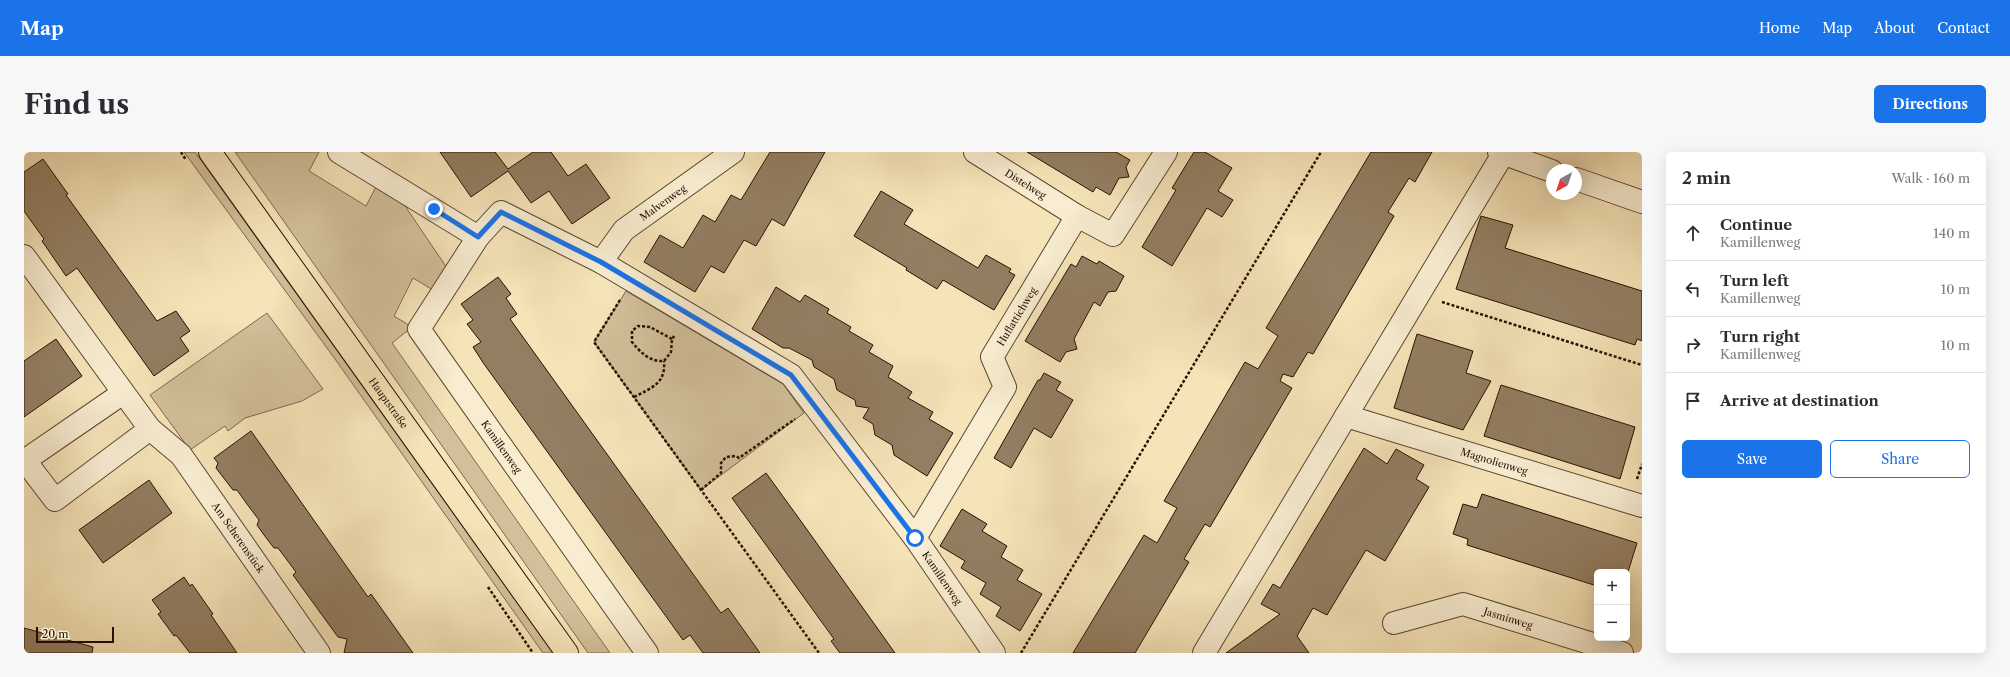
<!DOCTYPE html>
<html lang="en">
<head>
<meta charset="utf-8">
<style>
	:root { --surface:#fff; --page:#f7f7f7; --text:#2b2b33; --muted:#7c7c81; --line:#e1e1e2; --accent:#1a73e8 }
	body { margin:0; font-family:"Libre Caslon Text",serif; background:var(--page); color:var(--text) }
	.controls { position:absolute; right:12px; bottom:12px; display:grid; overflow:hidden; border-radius:6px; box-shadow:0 4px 16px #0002 }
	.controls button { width:36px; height:36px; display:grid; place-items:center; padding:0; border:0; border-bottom:1px solid var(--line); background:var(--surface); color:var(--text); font:20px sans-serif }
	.compass { position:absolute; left:1522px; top:12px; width:36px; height:36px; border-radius:50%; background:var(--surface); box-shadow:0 4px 16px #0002; rotate:219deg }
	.scale { position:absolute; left:12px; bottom:10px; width:78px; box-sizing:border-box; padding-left:4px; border:2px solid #291005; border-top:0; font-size:11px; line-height:14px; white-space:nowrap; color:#291005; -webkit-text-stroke:3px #f8edd1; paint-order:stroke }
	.stop { position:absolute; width:12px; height:12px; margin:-9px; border:3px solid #1a73e8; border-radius:50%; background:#fff }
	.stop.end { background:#1a73e8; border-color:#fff; box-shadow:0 1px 4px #0008 }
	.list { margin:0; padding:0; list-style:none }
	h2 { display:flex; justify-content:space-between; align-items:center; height:52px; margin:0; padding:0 16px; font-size:17px }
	h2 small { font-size:13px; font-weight:400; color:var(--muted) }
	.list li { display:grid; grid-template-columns:26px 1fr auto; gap:12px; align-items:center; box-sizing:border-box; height:56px; padding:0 16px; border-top:1px solid var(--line) }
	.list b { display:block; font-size:15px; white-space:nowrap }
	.list p { margin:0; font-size:13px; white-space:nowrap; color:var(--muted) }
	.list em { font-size:13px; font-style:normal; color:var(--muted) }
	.actions { display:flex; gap:8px; padding:12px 16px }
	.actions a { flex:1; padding:9px 0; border:1px solid var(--accent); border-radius:6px; text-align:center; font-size:14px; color:var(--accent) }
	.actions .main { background:var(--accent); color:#fff }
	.icon { flex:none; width:22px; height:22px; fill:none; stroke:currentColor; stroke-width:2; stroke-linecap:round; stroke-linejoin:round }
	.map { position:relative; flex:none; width:1618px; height:501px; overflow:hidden; border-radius:6px }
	header { display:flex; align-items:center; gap:24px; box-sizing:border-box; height:56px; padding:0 20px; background:var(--accent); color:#fff }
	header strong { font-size:19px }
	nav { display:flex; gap:22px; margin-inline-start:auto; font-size:14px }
	.intro { display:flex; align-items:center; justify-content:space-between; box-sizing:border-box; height:96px; padding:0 24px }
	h1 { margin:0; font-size:28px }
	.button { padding:10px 18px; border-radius:6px; background:var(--accent); color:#fff; font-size:14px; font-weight:700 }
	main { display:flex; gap:24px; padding:0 24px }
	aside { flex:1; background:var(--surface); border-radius:6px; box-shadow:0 4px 16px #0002 }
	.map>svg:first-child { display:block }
	.green { fill:#d2c09a; stroke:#7e6850 }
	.building { fill:#937e62; stroke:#291005 }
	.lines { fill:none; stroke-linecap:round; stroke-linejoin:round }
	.minor-casing { stroke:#5c4532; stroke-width:24 }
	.major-casing { stroke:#291005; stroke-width:24 }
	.path { stroke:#291005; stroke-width:2.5; stroke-dasharray:3 2; stroke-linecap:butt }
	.minor { stroke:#f8edd1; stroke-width:22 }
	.major { stroke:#f5e4b8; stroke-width:22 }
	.route { stroke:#1a73e8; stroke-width:5 }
	.labels { text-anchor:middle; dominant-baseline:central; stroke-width:3; stroke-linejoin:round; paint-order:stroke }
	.street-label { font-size:10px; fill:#291005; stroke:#f8edd1 }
</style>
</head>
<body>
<header>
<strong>Map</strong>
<nav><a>Home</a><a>Map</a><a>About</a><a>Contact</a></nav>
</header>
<div class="intro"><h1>Find us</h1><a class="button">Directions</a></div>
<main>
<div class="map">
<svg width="1618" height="501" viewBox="0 0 1618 501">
	<rect width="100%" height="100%" fill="#f5e4b8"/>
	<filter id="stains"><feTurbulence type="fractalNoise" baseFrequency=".005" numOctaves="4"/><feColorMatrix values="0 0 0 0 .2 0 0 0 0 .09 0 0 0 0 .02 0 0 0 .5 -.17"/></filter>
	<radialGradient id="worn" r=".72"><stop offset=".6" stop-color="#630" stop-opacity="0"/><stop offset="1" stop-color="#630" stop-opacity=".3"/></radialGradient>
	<g class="green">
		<path d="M160,0H171L529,501H519L311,207Z"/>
		<path d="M211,0H295L285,19L342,54L353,33L375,45L423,116L409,138L389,126L370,164L388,175L368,191L586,501H564Z"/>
		<path d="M602,139L759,232L780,261L677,338L570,190Z"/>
		<path d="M243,161L299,237L278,249L221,266L204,279L201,274L166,298L126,243Z"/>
	</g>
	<g class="building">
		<path d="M416,0H471L484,17L509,0H527L544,24L562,12L586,46L548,72L525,39L507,51L484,19L447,45Z"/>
		<path d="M746,0H801L760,74L748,67L732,94L720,88L700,121L687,114L671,140L620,110L636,83L659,96L679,63L691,70L707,43L717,48Z"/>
		<path d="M1003,0H1092L1106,8L1102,15L1105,25L1095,26L1086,43L1072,35L1069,40Z"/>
		<path d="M1170,0H1181L1208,16L1194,39L1209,48L1198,65L1183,56L1148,114L1118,95L1152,38L1148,36Z"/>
		<path d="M1347,0H1408L1391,30L1385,26L1364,60L1370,64L1289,202L1284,200L1269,225L1259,222L1256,229L1268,236L1186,375L1181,372L1160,407L1165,410L1111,501H1049L1120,383L1133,391L1153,356L1140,349L1221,210L1234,217L1254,184L1242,176Z"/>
		<path d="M19,7L44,42L42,43L133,169L152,159L166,179L156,186L165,199L130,224L53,116L42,124L18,89L20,87L0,59V20Z"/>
		<path d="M857,39L889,58L880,72L954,116L962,103L987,117L985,120L991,123L970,158L919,128L913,137L882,118L883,116L830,84Z"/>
		<path d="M1457,64L1489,73L1481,96L1618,139V189L1613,187L1611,193L1432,137Z"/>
		<path d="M1058,104L1073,112L1075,109L1100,124L1092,139L1084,140L1076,154L1070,150L1050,187L1053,197L1042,200L1036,210L1001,189L1047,112L1052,115Z"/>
		<path d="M474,125L487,142L482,146L493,162L486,167L697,461L704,456L736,501H679L666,483L659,488L460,212L449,195L457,190L443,172L449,168L437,152Z"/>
		<path d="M752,135L776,150L781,143L805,157L803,161L827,175L825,179L849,193L845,200L869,214L864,225L888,240L884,246L909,260L905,267L929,281L903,324L870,303L868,293L851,283L849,272L839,266L845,256L832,254L831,248L813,238L810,227L790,215L788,208L765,196H759L728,177Z"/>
		<path d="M1393,182L1449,199L1442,221L1467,229L1439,278L1370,256Z"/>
		<path d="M32,187L58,224L0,265V209Z"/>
		<path d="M1020,221L1037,230L1032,238L1049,248L1027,286L1010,276L987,316L970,306L1014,228H1016Z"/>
		<path d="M1477,233L1611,275L1596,327L1460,284Z"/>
		<path d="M227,279L344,445L347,442L389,501H320L323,487L314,485L269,423L272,420L254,396H250L240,383L233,373L235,368L223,352L213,338H209L192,316L194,311L190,306Z"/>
		<path d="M1340,296L1363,312L1372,297L1400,313L1392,327L1405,335L1361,409L1342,398L1303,463L1289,456L1273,484L1285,501H1202L1256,462L1237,452L1249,432L1256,436Z"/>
		<path d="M742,321L779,372L871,501H816L807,489L810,487L708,346Z"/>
		<path d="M125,328L148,361L79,411L55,378Z"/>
		<path d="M1458,342L1613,391L1603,423V420H1573V434L1443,393L1444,387L1429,382L1439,352L1453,356Z"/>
		<path d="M938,357L963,372L958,379L983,394L977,405L999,418L993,428L1018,442L996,479L972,464L977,455L956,442L962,431L937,416L941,409L916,394Z"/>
		<path d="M160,425L166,434L168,432L189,462L187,463L213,501H166L152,483L150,484L134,462L137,460L128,448Z"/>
		<path d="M0,476L69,495L68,501H0Z"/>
	</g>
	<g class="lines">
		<defs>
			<g id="minor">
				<path id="s1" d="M315,0L454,85L395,177L623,501"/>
				<path id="s2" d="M951,0L1053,64"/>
				<path d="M1475,0L1528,19"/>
				<path d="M1552,27L1618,50"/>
				<path id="s3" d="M454,85L477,60L577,110L767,223L891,386L970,501"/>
				<path id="s4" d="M0,104L126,277L157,303L295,501"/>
				<path id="s5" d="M577,110L600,78L709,0"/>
				<path id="s6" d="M1322,264L1618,354"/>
				<path d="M0,309L99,241"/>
				<path d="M2,310L31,348L126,277"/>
				<path id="s7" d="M891,386L981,235L968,205L1053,64L1089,83L1142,0"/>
				<path id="s8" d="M1370,471L1439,452L1598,501"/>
				<path d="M1180,501L1479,2"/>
			</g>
			<g id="major">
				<path id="s9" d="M186,0L543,501"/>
			</g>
		</defs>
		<use href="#minor" class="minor-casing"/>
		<use href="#major" class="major-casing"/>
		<g class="path">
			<path d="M157,0L162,8"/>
			<path d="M596,148L570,190L795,501"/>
			<path d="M1418,150L1618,213"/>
			<path d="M648,187L626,175L614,174L608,179V190C617,201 626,210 640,209L647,200L648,187L651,183"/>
			<path d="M610,245C627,236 642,232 640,209"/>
			<path d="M1613,327L1618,312"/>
			<path d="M677,338L697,321V311L702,305L712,304L715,306L771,267"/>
			<path d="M464,435L509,501"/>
			<path d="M997,501L1297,0"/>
		</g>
		<use href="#minor" class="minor"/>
		<use href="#major" class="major"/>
	</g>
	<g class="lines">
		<path class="route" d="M410,57L454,85L477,60L577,110L767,223L891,386"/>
	</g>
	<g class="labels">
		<g class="street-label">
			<text stroke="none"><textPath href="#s2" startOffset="60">Distelweg</textPath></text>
			<text stroke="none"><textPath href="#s5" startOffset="87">Malvenweg</textPath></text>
			<text stroke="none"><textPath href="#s7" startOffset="256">Huflattichweg</textPath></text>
			<text stroke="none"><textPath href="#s9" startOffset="308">Hauptstraße</textPath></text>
			<text stroke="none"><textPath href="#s1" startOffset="416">Kamillenweg</textPath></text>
			<text stroke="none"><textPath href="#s6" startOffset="155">Magnolienweg</textPath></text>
			<text stroke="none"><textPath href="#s4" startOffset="355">Am Scherenstück</textPath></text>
			<text stroke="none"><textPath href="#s3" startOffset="620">Kamillenweg</textPath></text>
			<text stroke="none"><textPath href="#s8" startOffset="119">Jasminweg</textPath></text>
		</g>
	</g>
	<rect width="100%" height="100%" filter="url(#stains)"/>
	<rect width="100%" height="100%" fill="url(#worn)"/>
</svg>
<div class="controls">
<button>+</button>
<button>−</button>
</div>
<svg class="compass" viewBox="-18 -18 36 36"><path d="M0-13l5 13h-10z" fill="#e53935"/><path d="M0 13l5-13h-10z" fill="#7c7c81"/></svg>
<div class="scale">20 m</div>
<div class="stop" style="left:891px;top:386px"></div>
<div class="stop end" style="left:410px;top:57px"></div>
</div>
<aside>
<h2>2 min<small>Walk · 160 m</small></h2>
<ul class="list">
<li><svg class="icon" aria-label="ahead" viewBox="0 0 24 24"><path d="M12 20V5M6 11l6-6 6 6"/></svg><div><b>Continue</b><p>Kamillenweg</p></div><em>140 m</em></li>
<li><svg class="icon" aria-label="left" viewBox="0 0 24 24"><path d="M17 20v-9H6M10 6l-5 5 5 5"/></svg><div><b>Turn left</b><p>Kamillenweg</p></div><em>10 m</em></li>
<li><svg class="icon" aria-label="right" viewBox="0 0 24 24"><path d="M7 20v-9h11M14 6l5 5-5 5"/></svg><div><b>Turn right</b><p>Kamillenweg</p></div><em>10 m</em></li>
<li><svg class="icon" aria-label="arrive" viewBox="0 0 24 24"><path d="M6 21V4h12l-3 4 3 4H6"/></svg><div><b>Arrive at destination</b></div></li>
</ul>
<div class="actions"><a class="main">Save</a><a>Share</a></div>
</aside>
</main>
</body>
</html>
